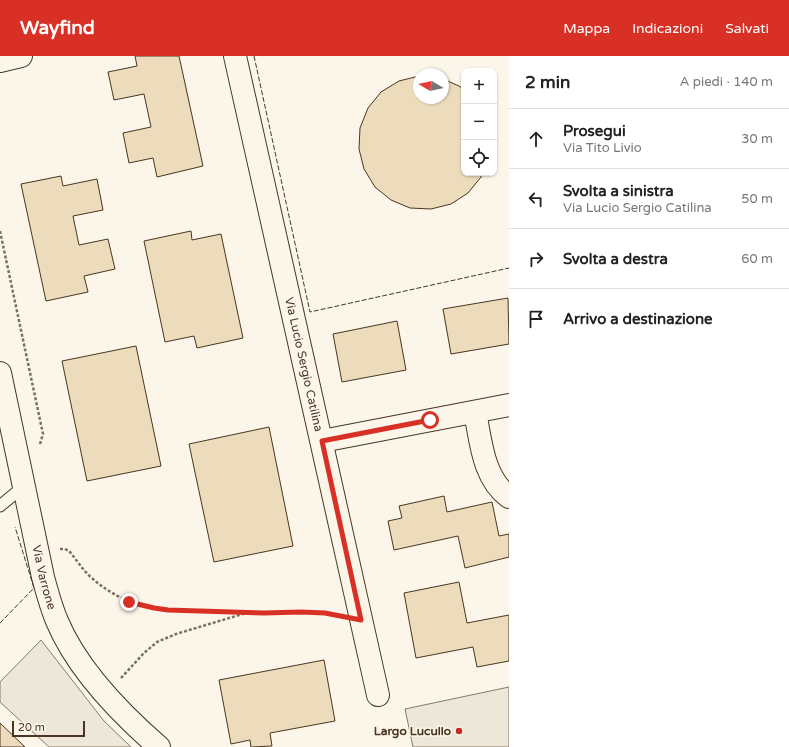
<!DOCTYPE html>
<html lang="it">
<head>
<meta charset="utf-8">
<style>
	:root { --surface:#fff; --page:#f2f2f2; --text:#222; --muted:#767676; --line:#e0e0e0; --accent:#d93025 }
	body { margin:0; font-family:"Varela Round",sans-serif; background:var(--page); color:var(--text) }
	.controls { position:absolute; right:12px; top:12px; display:grid; overflow:hidden; border-radius:8px; box-shadow:0 1px 3px #0004 }
	.controls button { width:36px; height:36px; display:grid; place-items:center; padding:0; border:0; border-bottom:1px solid var(--line); background:var(--surface); color:var(--text); font:20px sans-serif }
	.compass { position:absolute; left:413px; top:12px; width:36px; height:36px; border-radius:50%; background:var(--surface); box-shadow:0 1px 3px #0004; rotate:279deg }
	.scale { position:absolute; left:12px; bottom:10px; width:73px; box-sizing:border-box; padding-left:4px; border:2px solid #4a3520; border-top:0; font-size:11px; line-height:14px; white-space:nowrap; color:#4a3520; -webkit-text-stroke:3px #fbf6e9; paint-order:stroke }
	.stop { position:absolute; width:12px; height:12px; margin:-9px; border:3px solid #d93025; border-radius:50%; background:#fff }
	.stop.end { background:#d93025; border-color:#fff; box-shadow:0 1px 4px #0008 }
	.list { margin:0; padding:0; list-style:none }
	h2 { display:flex; justify-content:space-between; align-items:center; height:52px; margin:0; padding:0 16px; font-size:17px }
	h2 small { font-size:13px; font-weight:400; color:var(--muted) }
	.list li { display:grid; grid-template-columns:26px 1fr auto; gap:12px; align-items:center; box-sizing:border-box; height:60px; padding:0 16px; border-top:1px solid var(--line) }
	.list b { display:block; font-size:15px; white-space:nowrap }
	.list p { margin:0; font-size:13px; white-space:nowrap; color:var(--muted) }
	.list em { font-size:13px; font-style:normal; color:var(--muted) }
	.icon { flex:none; width:22px; height:22px; fill:none; stroke:currentColor; stroke-width:2; stroke-linecap:round; stroke-linejoin:round }
	.map { position:relative; flex:none; width:509px; height:691px; overflow:hidden }
	header { display:flex; align-items:center; gap:24px; box-sizing:border-box; height:56px; padding:0 20px; background:var(--accent); color:#fff }
	header strong { font-size:19px }
	nav { display:flex; gap:22px; margin-inline-start:auto; font-size:14px }
	main { display:flex }
	aside { flex:1; background:var(--surface) }
	.map>svg:first-child { display:block }
	.parking { fill:#ede7d9; stroke:#887966 }
	.building { fill:#ecdcbc; stroke:#4a3520 }
	.lines { fill:none; stroke-linecap:round; stroke-linejoin:round }
	.lane-casing { stroke:#4a3520; stroke-width:13 }
	.street-casing { stroke:#4a3520; stroke-width:24 }
	.path { stroke:#7f6f5c; stroke-width:2.5; stroke-dasharray:3 2; stroke-linecap:butt }
	.lane { stroke:#fbf6e9; stroke-width:11 }
	.street { stroke:#fbf6e9; stroke-width:22 }
	.fence { stroke:#4a3520; stroke-width:1; stroke-dasharray:5 2; stroke-linecap:butt }
	.route { stroke:#d93025; stroke-width:5 }
	.poi-dot { fill:#c62828; stroke:#fbf6e9; stroke-width:1.5 }
	.labels { text-anchor:middle; dominant-baseline:central; stroke-width:3; stroke-linejoin:round; paint-order:stroke }
	.street-label { font-size:12px; fill:#4a3520; stroke:#fbf6e9 }
	.poi-label { font-size:12px; font-weight:bold; fill:#4a3520; stroke:#fbf6e9; text-anchor:end }
</style>
</head>
<body>
<header>
<strong>Wayfind</strong>
<nav><a>Mappa</a><a>Indicazioni</a><a>Salvati</a></nav>
</header>
<main>
<div class="map">
<svg width="509" height="691" viewBox="0 0 509 691">
	<rect width="100%" height="100%" fill="#fbf6e9"/>
	<g class="parking">
		<path d="M41,584L104,665L131,691H49L0,646V626Z"/>
		<path d="M509,631V691H413L405,653Z"/>
	</g>
	<g class="building">
		<path d="M135,0H179L203,110L157,121L153,102L129,107L123,77L151,71L144,38L114,44L108,16L137,10Z"/>
		<path d="M419,20V42H443V23L459,30L464,34V117H483L481,121L468,137L451,148L431,153L410,152L391,144L375,131L364,113L359,93L360,72L368,52L381,36L399,25Z"/>
		<path d="M61,120L63,130L97,123L103,154L73,160L79,189L108,183L115,213L84,220L88,236L46,245L21,128Z"/>
		<path d="M191,175L192,184L221,178L243,282L197,292L194,280L165,286L144,185Z"/>
		<path d="M508,242L509,288L451,298L443,253Z"/>
		<path d="M397,265L406,314L342,326L333,278Z"/>
		<path d="M136,290L161,410L87,425L62,305Z"/>
		<path d="M269,371L293,490L214,506L189,388Z"/>
		<path d="M444,440L447,456L492,446L499,480L509,478V501L465,512L458,480L394,494L388,465L402,462L399,450Z"/>
		<path d="M459,526L467,567L509,559V605L477,611L473,591L416,602L404,537Z"/>
		<path d="M324,604L335,665L270,677L272,690L251,691L250,684L231,688L219,624Z"/>
		<path d="M0,667L25,691H0Z"/>
	</g>
	<g class="lines">
		<defs>
			<path id="lane" d="M0,450L24,430"/>
			<g id="street">
				<path id="s1" d="M235,0L378,639"/>
				<path d="M0,5L21,0"/>
				<path id="s2" d="M0,317L43,521C47,536 51,551 57,565C77,613 121,658 159,691"/>
				<path d="M475,356C481,386 483,422 509,441"/>
				<path d="M322,385L509,349"/>
			</g>
		</defs>
		<use href="#lane" class="lane-casing"/>
		<use href="#street" class="street-casing"/>
		<g class="path">
			<path d="M0,175L43,378L40,388"/>
			<path d="M60,493H65L69,495C77,504 83,515 93,523C128,554 166,554 211,555C229,556 247,557 266,557C289,557 312,555 336,559"/>
			<path d="M121,622L144,597L157,586L176,578L246,557"/>
		</g>
		<use href="#lane" class="lane"/>
		<use href="#street" class="street"/>
		<g class="fence">
			<path d="M254,0L310,256L509,212"/>
			<path d="M0,567L34,532L15,471"/>
		</g>
	</g>
	<g class="lines">
		<path class="route" d="M129,546L154,552L168,554L264,557L301,556L325,557L361,564L322,385L430,364"/>
	</g>
	<circle class="poi-dot" cx="459" cy="675" r="4"/>
	<g class="labels">
		<g class="street-label">
			<text stroke="none"><textPath href="#s1" startOffset="316">Via Lucio Sergio Catilina</textPath></text>
			<text stroke="none"><textPath href="#s2" startOffset="209">Via Varrone</textPath></text>
		</g>
		<g class="poi-label">
			<text x="451" y="675">Largo Lucullo</text>
		</g>
	</g>
</svg>
<div class="controls">
<button>+</button>
<button>−</button>
<button><svg class="icon" aria-label="locate" viewBox="0 0 24 24"><circle cx="12" cy="12" r="6"/><path d="M12 2v4M12 18v4M2 12h4M18 12h4"/></svg></button>
</div>
<svg class="compass" viewBox="-18 -18 36 36"><path d="M0-13l5 13h-10z" fill="#e53935"/><path d="M0 13l5-13h-10z" fill="#767676"/></svg>
<div class="scale">20 m</div>
<div class="stop" style="left:430px;top:364px"></div>
<div class="stop end" style="left:129px;top:546px"></div>
</div>
<aside>
<h2>2 min<small>A piedi · 140 m</small></h2>
<ul class="list">
<li><svg class="icon" aria-label="ahead" viewBox="0 0 24 24"><path d="M12 20V5M6 11l6-6 6 6"/></svg><div><b>Prosegui</b><p>Via Tito Livio</p></div><em>30 m</em></li>
<li><svg class="icon" aria-label="left" viewBox="0 0 24 24"><path d="M17 20v-9H6M10 6l-5 5 5 5"/></svg><div><b>Svolta a sinistra</b><p>Via Lucio Sergio Catilina</p></div><em>50 m</em></li>
<li><svg class="icon" aria-label="right" viewBox="0 0 24 24"><path d="M7 20v-9h11M14 6l5 5-5 5"/></svg><div><b>Svolta a destra</b></div><em>60 m</em></li>
<li><svg class="icon" aria-label="arrive" viewBox="0 0 24 24"><path d="M6 21V4h12l-3 4 3 4H6"/></svg><div><b>Arrivo a destinazione</b></div></li>
</ul>
</aside>
</main>
</body>
</html>
